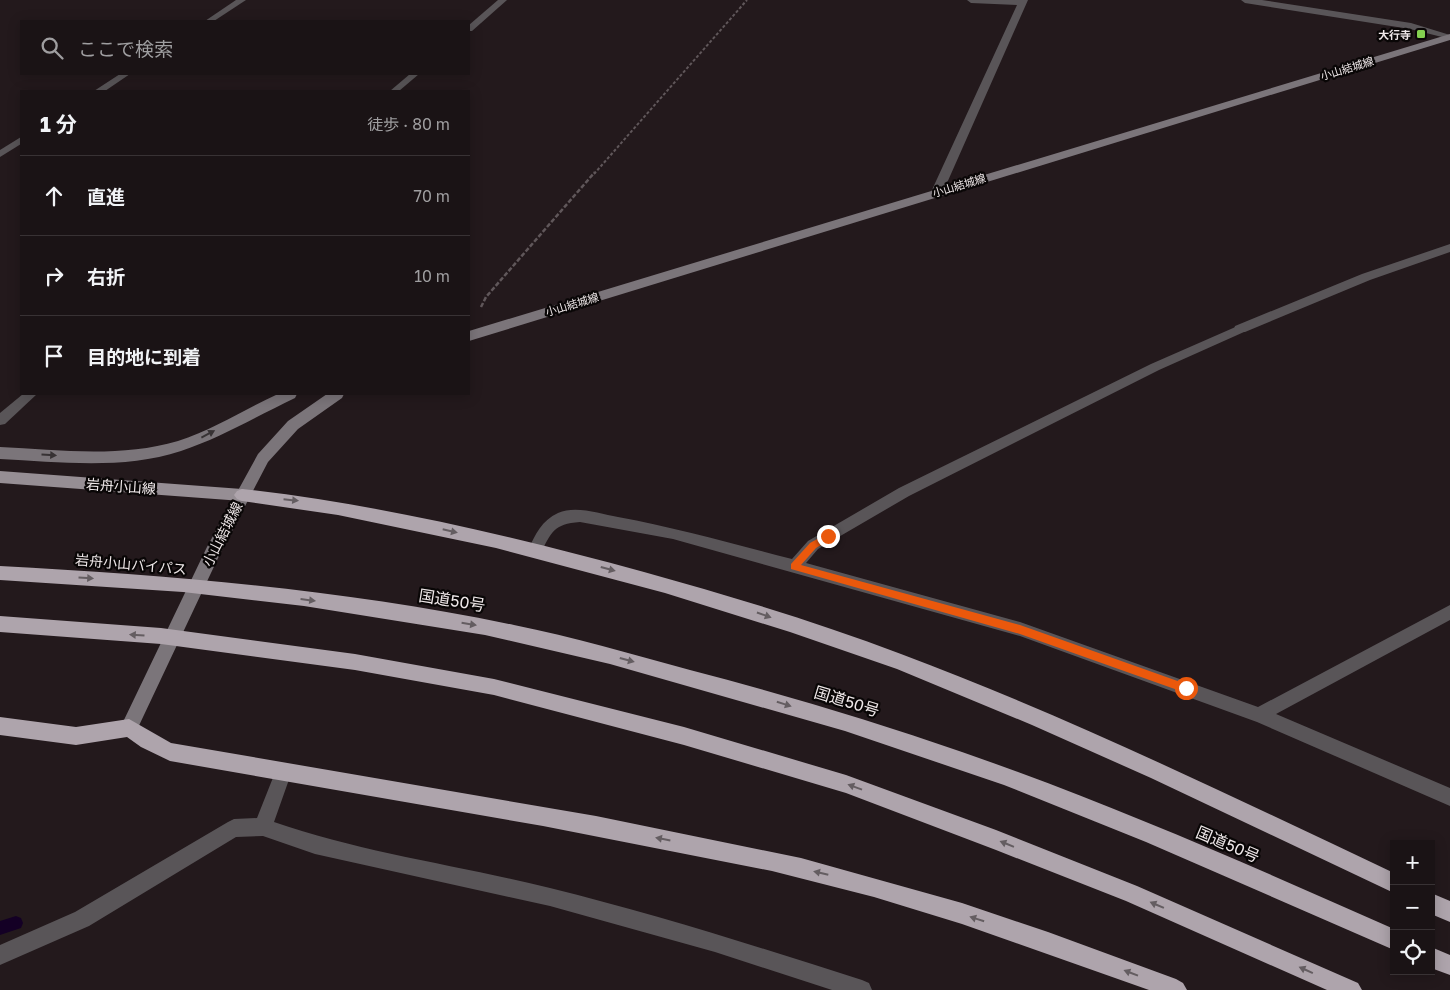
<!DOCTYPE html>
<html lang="ja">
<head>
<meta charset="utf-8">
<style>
	:root { --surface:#1a1315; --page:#231c1e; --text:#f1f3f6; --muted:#9f9ea0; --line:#383234 }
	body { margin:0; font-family:"Golos Text","Noto Sans JP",sans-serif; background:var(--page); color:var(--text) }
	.controls { position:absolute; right:15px; bottom:15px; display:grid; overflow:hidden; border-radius:0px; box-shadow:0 2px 12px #0003 }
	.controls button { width:45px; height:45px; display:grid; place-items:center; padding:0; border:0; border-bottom:1px solid var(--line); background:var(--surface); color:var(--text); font:25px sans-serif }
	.stop { position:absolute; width:15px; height:15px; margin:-11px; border:4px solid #ea580c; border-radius:50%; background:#fff }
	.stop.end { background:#ea580c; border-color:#fff; box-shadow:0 1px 5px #0008 }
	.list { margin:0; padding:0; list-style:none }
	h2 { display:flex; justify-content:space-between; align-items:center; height:65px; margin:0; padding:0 20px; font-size:21px }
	h2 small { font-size:16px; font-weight:400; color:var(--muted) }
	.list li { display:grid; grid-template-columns:32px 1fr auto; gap:15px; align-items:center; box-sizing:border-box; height:80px; padding:0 20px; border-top:1px solid var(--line) }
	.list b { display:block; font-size:19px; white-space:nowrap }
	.list em { font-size:16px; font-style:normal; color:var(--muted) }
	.icon { flex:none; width:28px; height:28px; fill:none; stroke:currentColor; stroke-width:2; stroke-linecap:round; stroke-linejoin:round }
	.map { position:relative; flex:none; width:1450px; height:990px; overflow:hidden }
	.search { position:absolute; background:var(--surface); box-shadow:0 2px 12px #0003; left:20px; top:20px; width:450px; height:55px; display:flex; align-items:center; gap:12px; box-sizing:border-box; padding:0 18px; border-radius:0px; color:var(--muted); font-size:19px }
	.panel { position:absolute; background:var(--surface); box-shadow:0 2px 12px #0003; left:20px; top:90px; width:450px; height:305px; border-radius:0px }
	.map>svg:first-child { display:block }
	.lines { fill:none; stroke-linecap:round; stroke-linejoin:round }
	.stream { fill:#140025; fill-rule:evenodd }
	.path-far1 { stroke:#60575a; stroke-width:2; stroke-dasharray:3 2; stroke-linecap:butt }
	.path { stroke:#60575a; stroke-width:2.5; stroke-dasharray:4.5 2; stroke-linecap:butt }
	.lane { fill:#595558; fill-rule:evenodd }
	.street { fill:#595558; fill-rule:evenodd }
	.secondary { fill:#7b757a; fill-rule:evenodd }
	.primary { fill:#968e94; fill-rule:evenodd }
	.highway { fill:#aea4ac; fill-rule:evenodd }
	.oneway { fill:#373234 }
	.oneway2 { fill:#645d61 }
	.route { fill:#ea580c }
	.poi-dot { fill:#83d04f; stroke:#090606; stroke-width:2 }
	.labels { text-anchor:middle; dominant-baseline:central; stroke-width:4.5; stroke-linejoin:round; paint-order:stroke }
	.far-poi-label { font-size:11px; font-weight:bold; fill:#efe8e9; stroke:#090606; text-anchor:end }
	.far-street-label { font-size:11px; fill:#efe8e9; stroke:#090606 }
	.street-label { font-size:14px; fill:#efe8e9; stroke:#090606 }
	.near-street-label { font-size:16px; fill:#efe8e9; stroke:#090606 }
</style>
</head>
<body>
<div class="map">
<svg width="1450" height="990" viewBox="0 0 1450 990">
	<rect width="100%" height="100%" fill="#23191c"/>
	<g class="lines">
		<path class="stream" d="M16,916L21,918L23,923L21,928L0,935V921Z"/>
		<path class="path-far1" d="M594,174L747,0"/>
		<path class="path" d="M481,307L486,297L595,172"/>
		<g class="lane">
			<path d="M236,0H246L214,21H205Z"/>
			<path d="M498,0H507L472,31H469V25Z"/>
			<path d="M120,74H130L105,91H94Z"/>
			<path d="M410,74H419L399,91H390Z"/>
			<path d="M21,137V144L0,157V150Z"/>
			<path d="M1240,325L1246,329L1244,332L1159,370L909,496L818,549L806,563L1020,622L1258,707L1450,605V620L1276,714L1450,788V806L1257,722L1020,636L673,539L580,522C553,524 552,532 540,554L535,556L530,554L528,550C535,535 542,520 558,513C576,505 600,514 618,517C677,528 734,544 792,559L808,541L899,488L1151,364Z"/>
			<path d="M23,394H37L5,424L0,425V413Z"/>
			<path d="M284,763L290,765L292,771L274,822C363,853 458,865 550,888C655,914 759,947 862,980L869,983L872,990H832L715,952L550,906L315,854L263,836L236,837L89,926L0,965V945L75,912L228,822L234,819L257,818L278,765Z"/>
		</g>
		<g class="street">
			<path d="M967,0H1028L943,192L937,195L931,192L1017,5L971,3Z"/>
			<path d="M1241,0H1262L1411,23L1450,35V39L1410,29L1245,3Z"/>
			<path d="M1450,244V252L1370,280L1245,332H1235L1234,329L1235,326L1362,274Z"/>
		</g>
		<g class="secondary">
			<path d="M1450,34V40L469,341V331Z"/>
			<path d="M278,394H297L295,398C257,416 221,438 181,451C123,470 60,462 0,459V447C59,450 120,458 178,441C213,430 245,409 278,394Z"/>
			<path d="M327,394H344L342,398L298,429L268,462L219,556L135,734L129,737L123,734L120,728L123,722L207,547L258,454L288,421Z"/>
		</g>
		<path class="primary" d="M0,471L242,489L247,491L250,495L247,499L242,501L0,483Z"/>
		<g class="highway">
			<path d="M242,489C378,504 512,536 644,572C730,596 817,622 901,654C1069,717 1231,796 1394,873V893L1151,778L1032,725L897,669L790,632L665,593L496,548L338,515L242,501L237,499L234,495L237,491Z"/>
			<path d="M0,566C172,575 345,590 514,625C573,637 632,654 690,670C782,694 873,721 962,752C1109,803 1252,866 1394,929V950L1146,842L1004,785L845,731L610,664L485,635L304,606L183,592L0,580Z"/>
			<path d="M0,616L161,628L355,654L494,679L684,727L846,775L996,830L1137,886L1358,983L1362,990H1327L1126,901L996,850L846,793L684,745L494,695L355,670L161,644L0,632Z"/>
			<path d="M0,717L76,727L129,719L171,743L596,816L801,858L962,903L1048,932L1176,979L1183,983L1187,990H1149L962,924L874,897L772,871L543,826L170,761L141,747L127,737L76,745L0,735Z"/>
			<path d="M1431,893L1450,901V922L1431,914Z"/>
			<path d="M1431,947L1450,955V975L1431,968Z"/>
		</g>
	</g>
	<defs><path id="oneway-solid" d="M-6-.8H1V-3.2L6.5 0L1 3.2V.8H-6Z" transform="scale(1.25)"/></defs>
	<g class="oneway">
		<use href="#oneway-solid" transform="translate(208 434) rotate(-28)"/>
		<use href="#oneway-solid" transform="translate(49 455) rotate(3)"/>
	</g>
	<g class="oneway2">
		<use href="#oneway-solid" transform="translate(291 500) rotate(6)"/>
		<use href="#oneway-solid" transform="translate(450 531) rotate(13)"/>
		<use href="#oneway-solid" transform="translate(608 569) rotate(15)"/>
		<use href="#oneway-solid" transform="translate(86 578) rotate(3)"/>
		<use href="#oneway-solid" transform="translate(308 600) rotate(7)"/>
		<use href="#oneway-solid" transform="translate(764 615) rotate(19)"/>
		<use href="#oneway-solid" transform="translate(469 624) rotate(9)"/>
		<use href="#oneway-solid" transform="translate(137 635) rotate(-176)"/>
		<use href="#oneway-solid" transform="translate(627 660) rotate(15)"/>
		<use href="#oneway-solid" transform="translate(784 704) rotate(17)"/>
		<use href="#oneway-solid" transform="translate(855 787) rotate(-160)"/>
		<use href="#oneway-solid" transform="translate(663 839) rotate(-169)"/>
		<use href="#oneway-solid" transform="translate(1007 844) rotate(-158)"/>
		<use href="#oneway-solid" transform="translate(821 873) rotate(-167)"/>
		<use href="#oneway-solid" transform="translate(1157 905) rotate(-157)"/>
		<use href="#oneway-solid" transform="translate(977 919) rotate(-162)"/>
		<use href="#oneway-solid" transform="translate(1306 970) rotate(-156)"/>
		<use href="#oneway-solid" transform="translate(1131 973) rotate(-159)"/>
	</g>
	<path class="route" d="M828,533L831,534V539L816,548L801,565L1020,625L1186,684L1189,685V692L1186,693L1020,634L791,569V564L810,543Z"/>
	<rect class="poi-dot" x="1416" y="29" width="10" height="10" rx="2.5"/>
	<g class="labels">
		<g class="far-poi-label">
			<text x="1411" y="34">大行寺</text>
		</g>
		<g class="far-street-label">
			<text transform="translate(1347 68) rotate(-17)">小山結城線</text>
			<text transform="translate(959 185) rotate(-17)">小山結城線</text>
			<text transform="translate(572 304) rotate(-17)">小山結城線</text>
		</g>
		<g class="street-label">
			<text transform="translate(121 486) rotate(4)">岩舟小山線</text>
			<text transform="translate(222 534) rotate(-63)">小山結城線</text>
			<text transform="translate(131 564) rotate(5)">岩舟小山バイパス</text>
		</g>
		<g class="near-street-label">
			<text transform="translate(452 600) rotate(9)">国道50号</text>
			<text transform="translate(847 701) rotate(17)">国道50号</text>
			<text transform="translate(1228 844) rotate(23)">国道50号</text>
		</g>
	</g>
</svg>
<div class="controls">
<button>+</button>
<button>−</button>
<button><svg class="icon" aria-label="locate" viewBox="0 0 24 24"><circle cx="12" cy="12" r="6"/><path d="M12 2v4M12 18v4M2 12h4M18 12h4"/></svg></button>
</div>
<div class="stop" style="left:1186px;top:688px"></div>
<div class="stop end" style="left:828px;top:536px"></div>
<div class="search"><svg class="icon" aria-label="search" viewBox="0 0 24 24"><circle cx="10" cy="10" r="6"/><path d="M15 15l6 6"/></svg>ここで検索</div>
<section class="panel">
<h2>1 分<small>徒歩 · 80 m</small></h2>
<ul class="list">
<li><svg class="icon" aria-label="ahead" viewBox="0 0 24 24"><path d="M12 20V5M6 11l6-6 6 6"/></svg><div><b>直進</b></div><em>70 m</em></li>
<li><svg class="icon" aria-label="right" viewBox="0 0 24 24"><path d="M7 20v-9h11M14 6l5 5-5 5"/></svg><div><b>右折</b></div><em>10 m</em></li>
<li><svg class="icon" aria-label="arrive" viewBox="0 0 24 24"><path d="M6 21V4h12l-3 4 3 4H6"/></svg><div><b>目的地に到着</b></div></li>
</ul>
</section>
</div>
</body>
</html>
